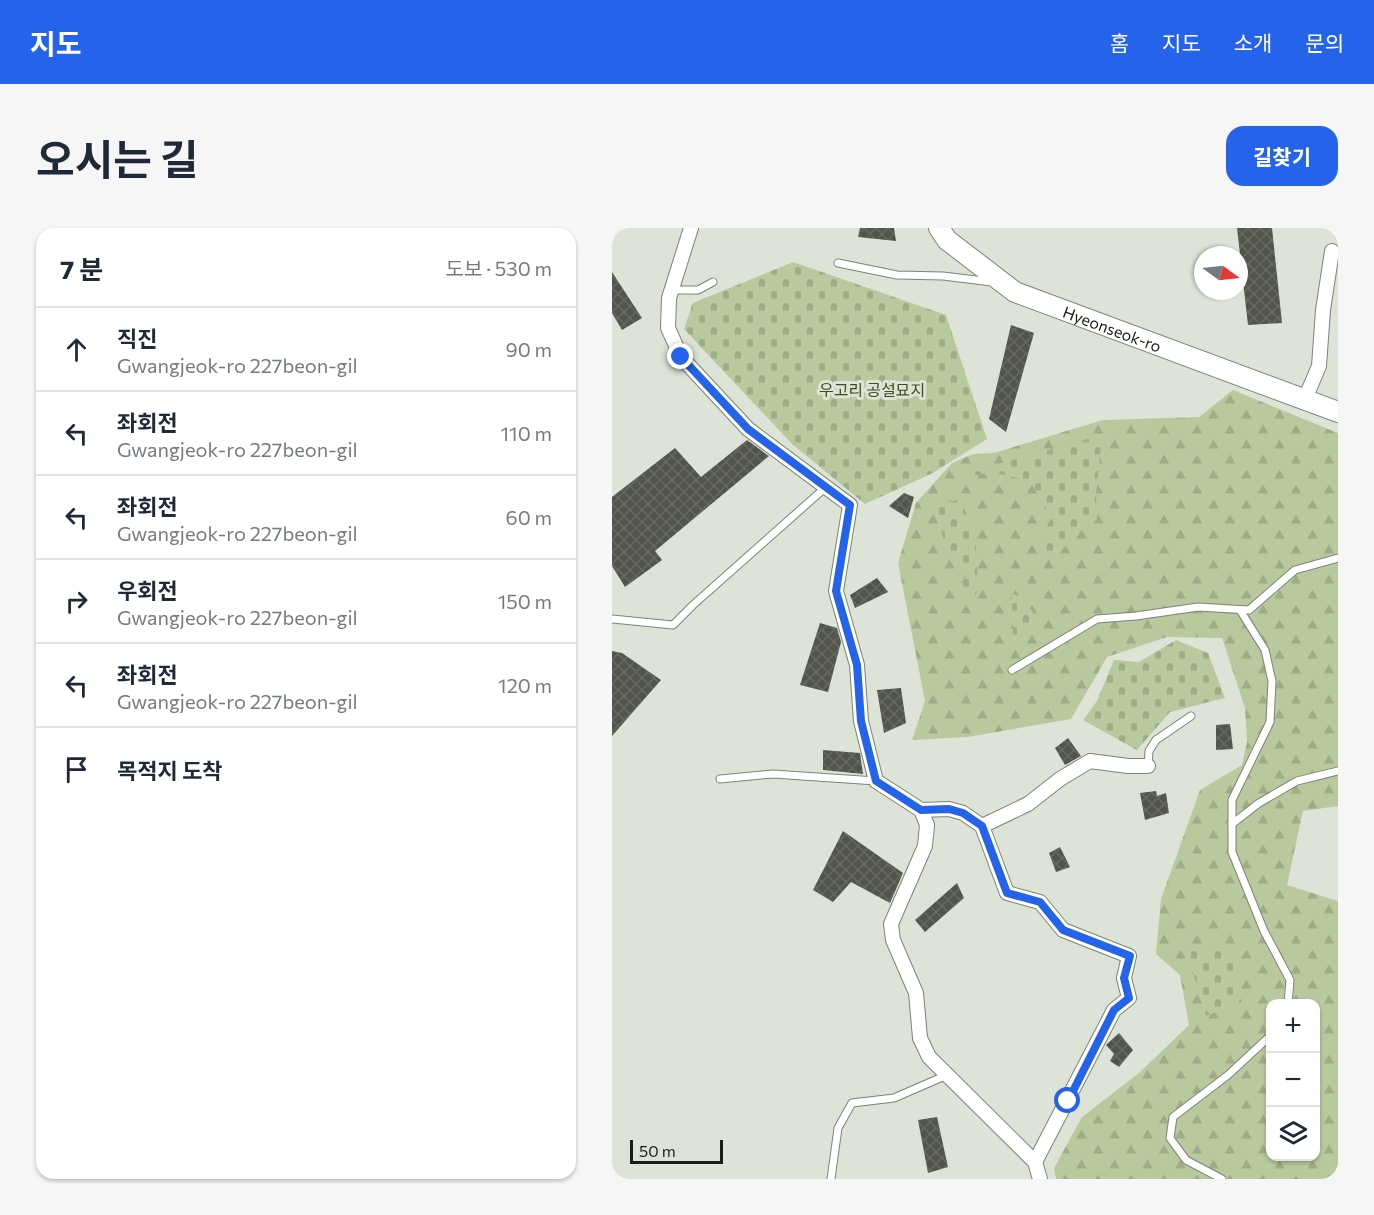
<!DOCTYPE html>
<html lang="ko">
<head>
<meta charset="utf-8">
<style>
	:root { --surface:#fff; --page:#f6f6f7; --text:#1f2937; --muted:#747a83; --line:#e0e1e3; --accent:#2563eb }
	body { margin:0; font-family:Commissioner,"Noto Sans KR",sans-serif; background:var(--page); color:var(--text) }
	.controls { position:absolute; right:18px; bottom:18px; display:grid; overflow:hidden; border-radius:12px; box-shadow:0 2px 4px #0004 }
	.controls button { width:54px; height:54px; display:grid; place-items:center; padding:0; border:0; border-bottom:2px solid var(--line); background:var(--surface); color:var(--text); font:30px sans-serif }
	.compass { position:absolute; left:582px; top:18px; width:54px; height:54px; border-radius:50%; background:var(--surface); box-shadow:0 2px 4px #0004; rotate:105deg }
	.scale { position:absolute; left:18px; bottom:15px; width:93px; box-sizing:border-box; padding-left:6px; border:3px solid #1a1c17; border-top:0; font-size:16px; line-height:21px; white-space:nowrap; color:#1a1c17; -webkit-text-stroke:4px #dee3d7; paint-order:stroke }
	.stop { position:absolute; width:18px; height:18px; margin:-14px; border:4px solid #2563eb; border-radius:50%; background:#fff }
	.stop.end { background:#2563eb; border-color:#fff; box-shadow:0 2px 6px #0008 }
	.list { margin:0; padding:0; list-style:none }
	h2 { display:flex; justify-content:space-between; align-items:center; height:78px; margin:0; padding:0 24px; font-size:26px }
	h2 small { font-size:20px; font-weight:400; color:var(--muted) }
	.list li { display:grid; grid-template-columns:39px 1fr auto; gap:18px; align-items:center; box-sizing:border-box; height:84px; padding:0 24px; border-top:2px solid var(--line) }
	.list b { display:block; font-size:22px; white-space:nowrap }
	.list p { margin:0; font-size:20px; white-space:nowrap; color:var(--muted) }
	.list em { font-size:20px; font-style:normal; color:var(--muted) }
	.icon { flex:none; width:33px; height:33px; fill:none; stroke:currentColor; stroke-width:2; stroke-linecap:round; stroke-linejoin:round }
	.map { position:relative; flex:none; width:726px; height:951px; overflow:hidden; border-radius:18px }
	header { display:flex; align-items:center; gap:36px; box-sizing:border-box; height:84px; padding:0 30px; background:var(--accent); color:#fff }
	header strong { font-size:28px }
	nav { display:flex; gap:33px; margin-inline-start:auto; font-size:21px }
	.intro { display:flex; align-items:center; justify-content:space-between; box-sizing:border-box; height:144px; padding:0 36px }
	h1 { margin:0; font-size:42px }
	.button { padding:15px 27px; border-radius:18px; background:var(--accent); color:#fff; font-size:21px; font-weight:700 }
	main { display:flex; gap:36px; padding:0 36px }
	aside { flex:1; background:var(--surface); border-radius:18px; box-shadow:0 2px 4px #0004 }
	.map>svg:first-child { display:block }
	.forest { fill:url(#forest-firs); fill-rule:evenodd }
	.cemetery { fill:url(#cemetery-stones) }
	.building { fill:url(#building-cross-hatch) }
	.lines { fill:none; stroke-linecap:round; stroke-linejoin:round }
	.lane-casing { stroke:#7d8277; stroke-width:9 }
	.street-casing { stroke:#7d8277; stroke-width:16 }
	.secondary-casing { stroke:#7d8277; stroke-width:22 }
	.lane { stroke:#fff; stroke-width:7 }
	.street { stroke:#fff; stroke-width:14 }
	.secondary { stroke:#fff; stroke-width:20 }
	.route { stroke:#2563eb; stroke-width:8 }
	.labels { text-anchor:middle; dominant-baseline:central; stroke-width:6; stroke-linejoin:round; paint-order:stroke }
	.street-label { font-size:16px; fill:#1a1c17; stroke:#dee3d7 }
	.park-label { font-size:16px; fill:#3e4d1a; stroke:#dee3d7 }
</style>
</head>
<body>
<header>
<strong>지도</strong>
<nav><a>홈</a><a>지도</a><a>소개</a><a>문의</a></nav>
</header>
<div class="intro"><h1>오시는 길</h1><a class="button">길찾기</a></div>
<main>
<aside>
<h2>7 분<small>도보 · 530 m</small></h2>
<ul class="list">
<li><svg class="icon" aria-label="ahead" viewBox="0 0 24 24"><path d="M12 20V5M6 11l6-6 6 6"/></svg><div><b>직진</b><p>Gwangjeok-ro 227beon-gil</p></div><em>90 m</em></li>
<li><svg class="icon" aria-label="left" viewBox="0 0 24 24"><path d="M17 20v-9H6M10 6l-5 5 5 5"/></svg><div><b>좌회전</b><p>Gwangjeok-ro 227beon-gil</p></div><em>110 m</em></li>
<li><svg class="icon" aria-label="left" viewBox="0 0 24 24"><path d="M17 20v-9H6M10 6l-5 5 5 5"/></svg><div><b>좌회전</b><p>Gwangjeok-ro 227beon-gil</p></div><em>60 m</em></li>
<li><svg class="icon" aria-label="right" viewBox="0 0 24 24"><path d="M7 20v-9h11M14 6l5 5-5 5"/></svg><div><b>우회전</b><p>Gwangjeok-ro 227beon-gil</p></div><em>150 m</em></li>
<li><svg class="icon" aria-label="left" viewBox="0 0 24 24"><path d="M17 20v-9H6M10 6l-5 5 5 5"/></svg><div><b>좌회전</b><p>Gwangjeok-ro 227beon-gil</p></div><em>120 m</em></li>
<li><svg class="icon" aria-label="arrive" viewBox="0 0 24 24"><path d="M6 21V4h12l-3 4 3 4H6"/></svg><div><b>목적지 도착</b></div></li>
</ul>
</aside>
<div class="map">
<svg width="726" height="951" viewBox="0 0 726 951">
	<defs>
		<pattern id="forest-firs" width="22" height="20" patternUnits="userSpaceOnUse" patternTransform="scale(1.5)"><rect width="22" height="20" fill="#b9c99e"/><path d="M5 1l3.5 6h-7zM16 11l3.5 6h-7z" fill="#9eac87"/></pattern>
		<pattern id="cemetery-stones" width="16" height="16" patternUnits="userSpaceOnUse" patternTransform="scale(1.5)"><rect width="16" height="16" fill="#b9c99e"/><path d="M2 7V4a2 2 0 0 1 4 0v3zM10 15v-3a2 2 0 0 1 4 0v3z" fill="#9eac87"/></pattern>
		<pattern id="building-cross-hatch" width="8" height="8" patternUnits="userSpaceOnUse" patternTransform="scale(1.5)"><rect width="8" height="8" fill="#51554b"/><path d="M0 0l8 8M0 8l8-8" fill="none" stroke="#666961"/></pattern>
	</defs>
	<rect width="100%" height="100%" fill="#dee3d7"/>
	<path class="forest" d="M621,162L726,205V578L691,583L675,657L726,673V951H444L442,940L470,889L527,845L577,797L568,747L544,726L549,671L588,562L630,537L635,514L633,480L610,410L555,409L495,429L459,491L356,509L300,512L313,473L286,335L304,275L340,235L361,226L382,225L491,192L587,189ZM658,776H704V928H658Z"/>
	<g class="cemetery">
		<path d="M181,34L334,87L375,211L319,246L253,276L180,216L72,101L81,75Z"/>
		<path d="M490,207L484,267L485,292L460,308L446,328L424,323L439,289L419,253L379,244L356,249L354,240L376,239Z"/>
		<path d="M347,271L363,301L366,361L363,369L344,364L356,345L334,318L321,279Z"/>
		<path d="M400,366L408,368L421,384L414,405L401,407Z"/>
		<path d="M564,412L596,425L613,470L558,484L525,522L471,492L485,473L502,432L527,434Z"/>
		<path d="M603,717L620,730L630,774L594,788L575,724Z"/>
	</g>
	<g class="building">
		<path d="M248,0H282L284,13L246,9Z"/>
		<path d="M625,0H660L670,95L636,97Z"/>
		<path d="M0,44L30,90L10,102L0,85Z"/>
		<path d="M399,97L422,105L394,204L377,191Z"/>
		<path d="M135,212L157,228L43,323L50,332L13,359L0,338V269L63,220L89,249Z"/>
		<path d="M292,265L302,269L296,290L277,278Z"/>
		<path d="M265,350L276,364L243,380L238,367Z"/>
		<path d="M208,395L225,400L229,414L216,464L188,457Z"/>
		<path d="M0,423L10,425L49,452L0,508Z"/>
		<path d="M289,460L294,495L272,505L265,462Z"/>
		<path d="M618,496L621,521L604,522V497Z"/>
		<path d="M456,510L469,528L453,537L443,520Z"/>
		<path d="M211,522L248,525L251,546L211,542Z"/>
		<path d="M544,563L545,568L554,565L557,585L533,592L528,565Z"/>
		<path d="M231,603L291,645L278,675L239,654L221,674L201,662Z"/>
		<path d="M448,619L458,639L444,644L437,625Z"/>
		<path d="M345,655L352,670L313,704L303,692Z"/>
		<path d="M507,805L521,822L507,839L498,833L502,826L494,817Z"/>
		<path d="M325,889L336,939L316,945L306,892Z"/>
	</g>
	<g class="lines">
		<defs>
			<g id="lane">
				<path d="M226,35L285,47L331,48L380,54"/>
				<path d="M59,62H86L101,54"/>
				<path d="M628,382L653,422L660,453L658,494L620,572V624L652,703L678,752L676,776"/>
				<path d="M0,391L61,397L81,377L214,259"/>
				<path d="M400,442L485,391L524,388L586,379L637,382L683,342L726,330"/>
				<path d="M536,538L537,523L544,512L579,488"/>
				<path d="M108,551L161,546L264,553"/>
				<path d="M620,596L647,575L685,553L726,543"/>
				<path d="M219,951L226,900L240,875L282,870L335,847"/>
				<path d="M610,951L574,932L558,910L561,889L616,847L658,808"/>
			</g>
			<g id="street">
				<path d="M79,0L57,70L56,100L69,129L136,201L238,277L224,363L245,437L249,493L264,553L309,582L315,597L313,618L279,696L281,712L304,765L308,810L317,829L423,934L428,951"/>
				<path d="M693,171L707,138L711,82L720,23"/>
				<path d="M309,582L337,581L351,585L370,598L395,665L428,674L451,702L517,728L512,750L517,770L502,782L423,934"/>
				<path d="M370,598L416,576L448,551L478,533L516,538H536"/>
			</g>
			<g id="secondary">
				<path id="s1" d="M327,0L335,12L403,64L726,184"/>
			</g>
		</defs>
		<use href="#lane" class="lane-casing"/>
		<use href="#street" class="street-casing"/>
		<use href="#secondary" class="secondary-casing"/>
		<use href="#lane" class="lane"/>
		<use href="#street" class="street"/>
		<use href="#secondary" class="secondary"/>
	</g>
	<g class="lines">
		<path class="route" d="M69,129L136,201L238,277L224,363L245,437L249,493L264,553L309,582L337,581L351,585L370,598L395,665L428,674L451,702L518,728L512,750L517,770L502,782L456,873"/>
	</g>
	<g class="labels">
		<g class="street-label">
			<text stroke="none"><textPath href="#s1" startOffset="204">Hyeonseok-ro</textPath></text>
		</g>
		<g class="park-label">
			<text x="260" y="161">우고리 공설묘지</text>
		</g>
	</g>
</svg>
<div class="controls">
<button>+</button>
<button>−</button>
<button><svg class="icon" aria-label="layers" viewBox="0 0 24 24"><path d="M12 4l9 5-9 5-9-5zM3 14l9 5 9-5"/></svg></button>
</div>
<svg class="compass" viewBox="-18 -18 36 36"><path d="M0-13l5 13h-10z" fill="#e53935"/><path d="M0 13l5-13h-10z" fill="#747a83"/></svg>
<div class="scale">50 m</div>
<div class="stop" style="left:456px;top:873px"></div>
<div class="stop end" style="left:69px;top:129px"></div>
</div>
</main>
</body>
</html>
